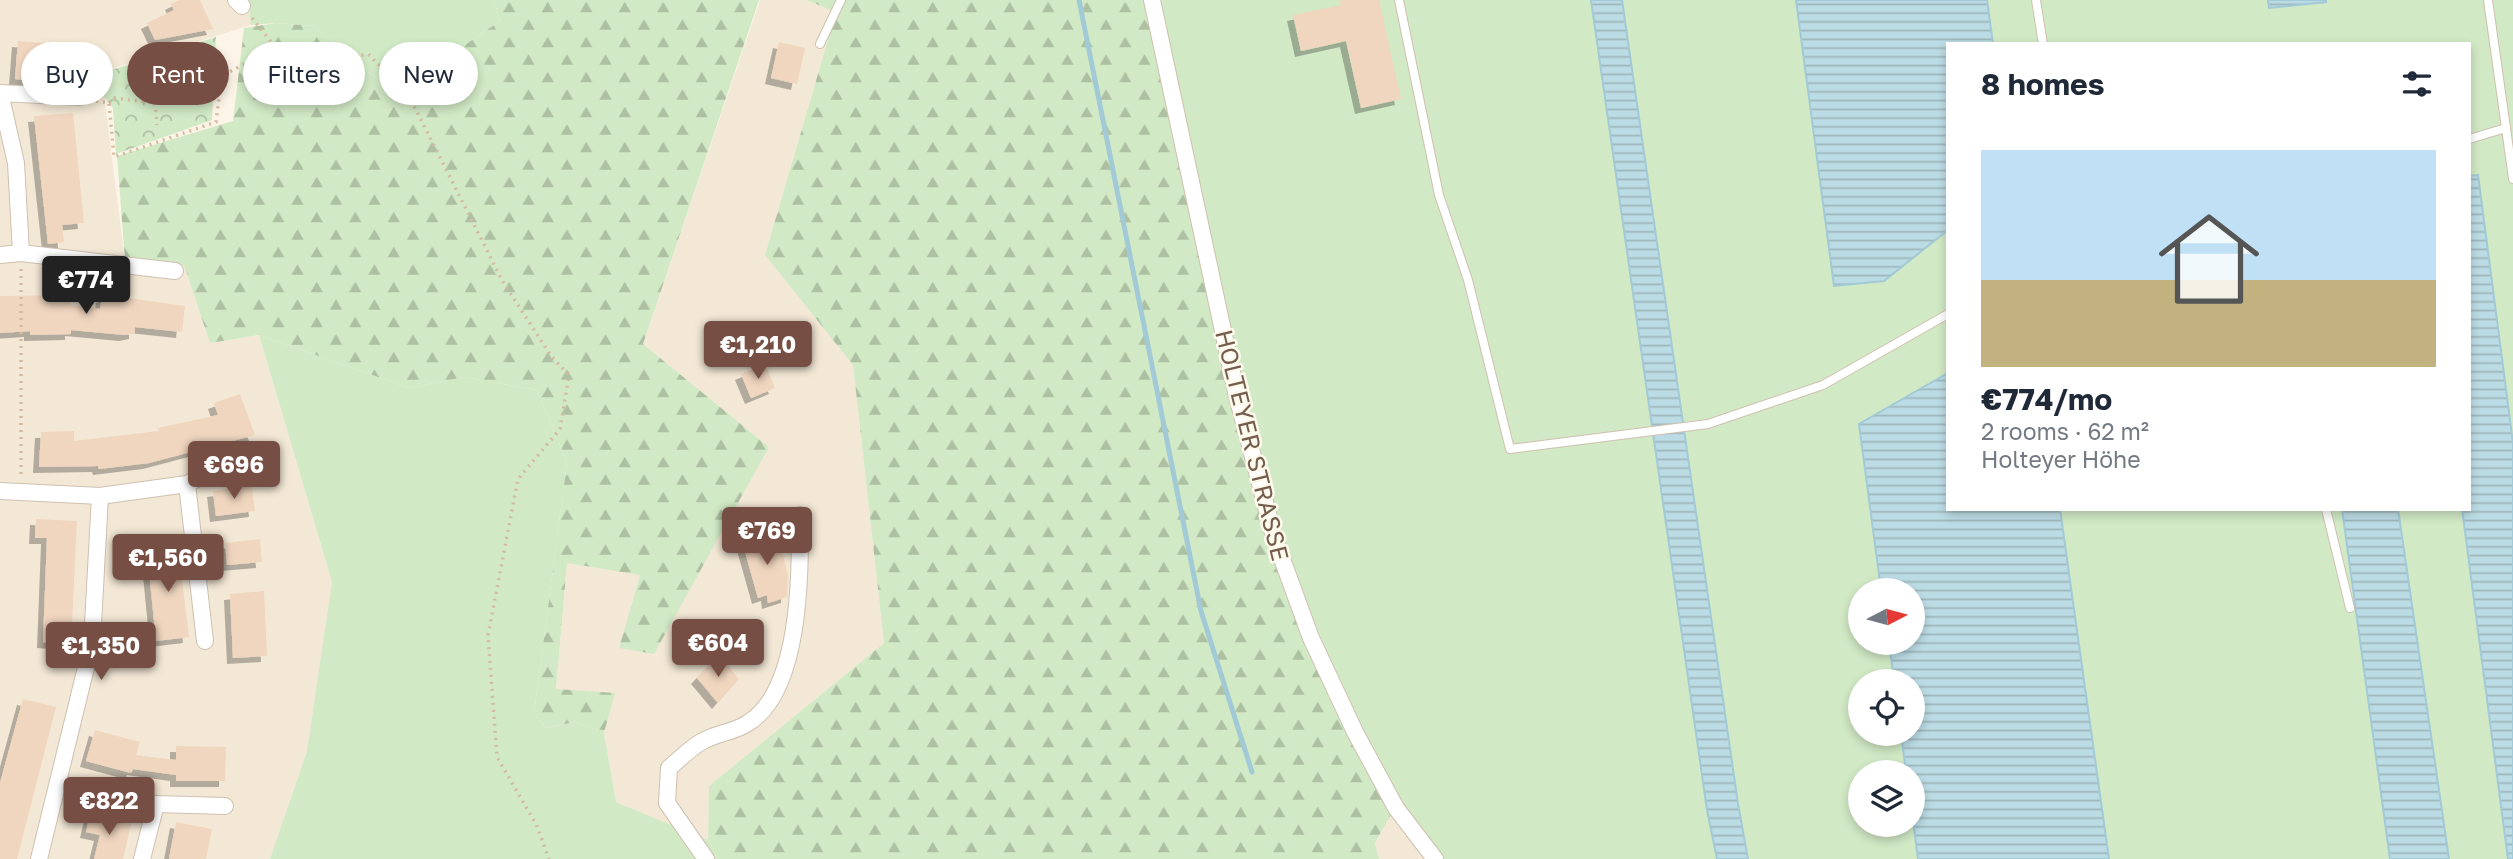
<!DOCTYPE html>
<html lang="en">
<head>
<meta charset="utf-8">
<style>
	body { margin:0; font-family:"Golos Text",sans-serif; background:#f6f6f7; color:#1f2937; height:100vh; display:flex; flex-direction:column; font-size:26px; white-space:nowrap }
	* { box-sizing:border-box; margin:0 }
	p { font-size:23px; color:#747a83 }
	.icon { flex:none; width:38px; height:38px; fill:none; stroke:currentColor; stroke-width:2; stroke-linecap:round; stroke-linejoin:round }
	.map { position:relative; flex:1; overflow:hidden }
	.details { position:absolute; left:1946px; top:42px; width:525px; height:469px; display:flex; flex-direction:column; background:#fff; border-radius:0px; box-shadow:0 4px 10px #0003 }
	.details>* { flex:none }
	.hud { position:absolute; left:21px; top:42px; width:665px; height:63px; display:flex; gap:14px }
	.needle { width:46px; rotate:84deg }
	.buttons { position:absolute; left:1848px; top:578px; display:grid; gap:14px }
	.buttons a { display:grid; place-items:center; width:77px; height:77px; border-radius:50%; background:#fff; box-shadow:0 4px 10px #0003; font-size:35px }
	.price { position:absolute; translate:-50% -60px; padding:0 16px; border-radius:7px; background:#764e43; color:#fff; font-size:23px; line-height:46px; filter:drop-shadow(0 2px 4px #0008) }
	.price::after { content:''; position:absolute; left:50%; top:42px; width:21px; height:16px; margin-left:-10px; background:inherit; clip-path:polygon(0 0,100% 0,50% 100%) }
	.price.active { background:#222; color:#fff }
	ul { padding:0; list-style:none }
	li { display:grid; align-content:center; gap:14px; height:371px; padding:0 35px }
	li+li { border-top:2px solid #e0e1e3 }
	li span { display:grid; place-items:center; height:217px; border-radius:0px; color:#555 }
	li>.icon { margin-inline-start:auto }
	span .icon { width:126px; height:126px; fill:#fffc; stroke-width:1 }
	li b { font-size:30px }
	h2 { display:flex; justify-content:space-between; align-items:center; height:84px; padding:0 35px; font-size:30px }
	.chip { padding:0 24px; border-radius:32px; background:#fff; box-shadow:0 4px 10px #0003; font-size:24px; line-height:63px }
	.chip.active { background:#764e43; color:#fff }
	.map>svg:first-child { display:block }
	.residential { fill:#f3e8d5 }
	.grass { fill:#d1e9c5; fill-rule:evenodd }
	.forest { fill:url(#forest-firs) }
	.park { fill:url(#park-crowns) }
	.water { fill:url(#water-rules); stroke:#a2cad6; stroke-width:2 }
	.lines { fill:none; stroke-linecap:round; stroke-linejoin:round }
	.stream { stroke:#a2cad6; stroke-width:5 }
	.building { fill:#f0d6bf; filter:url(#shadow) }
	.service-casing { stroke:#cfc0b0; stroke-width:10 }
	.minor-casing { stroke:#cfc0b0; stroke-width:18 }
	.path { stroke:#d5baa2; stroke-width:3.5; stroke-dasharray:2 5; stroke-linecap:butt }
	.service { stroke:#fff; stroke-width:8 }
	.minor { stroke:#fff; stroke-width:16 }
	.labels { text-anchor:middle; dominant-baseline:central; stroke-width:5; stroke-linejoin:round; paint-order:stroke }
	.street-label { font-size:24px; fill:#745d4c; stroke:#fef9ed }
</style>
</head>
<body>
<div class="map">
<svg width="2513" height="859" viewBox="0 0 2513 859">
	<defs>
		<pattern id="forest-firs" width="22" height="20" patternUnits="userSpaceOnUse" patternTransform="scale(1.75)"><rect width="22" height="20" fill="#d1e9c5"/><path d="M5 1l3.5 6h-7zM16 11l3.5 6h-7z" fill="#aec0a2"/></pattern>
		<pattern id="park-crowns" width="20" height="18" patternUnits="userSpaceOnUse" patternTransform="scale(1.75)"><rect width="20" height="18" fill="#d1e9c5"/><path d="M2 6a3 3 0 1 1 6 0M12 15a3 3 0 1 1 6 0" fill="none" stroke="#aec0a2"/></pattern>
		<pattern id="water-rules" width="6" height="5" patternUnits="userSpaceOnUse" patternTransform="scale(1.75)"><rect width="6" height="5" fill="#bcdce5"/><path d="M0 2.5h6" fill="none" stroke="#9db6bc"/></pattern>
		<filter id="shadow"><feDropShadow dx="-6" dy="6" stdDeviation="0" flood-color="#0004"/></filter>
	</defs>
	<rect width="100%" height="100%" fill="#fcf5e7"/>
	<g class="residential">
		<polygon points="0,0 248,0 251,25 101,72 125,260 184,264 210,343 259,335 332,582 309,745 270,859 0,859"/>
		<polygon points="760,0 805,0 836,11 765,255 853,365 884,643 709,786 708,840 616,802 604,733 614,694 556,690 567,562 640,575 619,648 769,447 643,344"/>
		<polygon points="1393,811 1431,859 1379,859 1375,844"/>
	</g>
	<g class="grass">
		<polygon points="248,0 494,0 500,21 394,93 314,26 276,23 251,25"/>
		<path d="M1157 0H2513V859H1439L1399 806 1312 625 1281 540 1241 394ZM1948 44H2469V509H1948ZM1860 590H1913V642H1860ZM1860 681H1913V733H1860ZM1860 772H1913V824H1860Z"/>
		<polygon points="259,335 409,388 464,377 537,390 567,462 534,714 546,728 575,722 604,733 616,802 708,840 717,859 270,859 307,751 332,582"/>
	</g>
	<g class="forest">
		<polygon points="494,0 759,0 643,344 769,447 654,654 619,648 640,575 567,563 556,689 615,693 604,733 575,722 546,728 534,714 567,462 537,390 464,377 409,388 259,335 210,343 184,265 125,260 117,156 233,121 244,28 276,23 314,26 394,93 500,21"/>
		<polygon points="806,0 1146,0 1269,539 1393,811 1375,843 1379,859 717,859 708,840 709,786 884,643 853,365 765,255 836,12"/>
	</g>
	<polygon class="park" points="216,37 212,120 116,154 113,108 103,96 102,73"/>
	<g class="water">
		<polygon points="1591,0 1622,0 1738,804 1748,859 1717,859 1707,810"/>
		<polygon points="1796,0 1987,0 1993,44 1948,44 1948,230 1884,281 1834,286"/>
		<polygon points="2268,0 2326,0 2326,2 2269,8"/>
		<polygon points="2478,175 2513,443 2513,859 2508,859 2462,509 2469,509 2469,176"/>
		<polygon points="1948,373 1948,509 2060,509 2109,859 1918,859 1913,821 1913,772 1906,772 1901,733 1913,733 1913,681 1894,681 1889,642 1913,642 1913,590 1881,590 1859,424"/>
		<polygon points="2342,509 2398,509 2449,859 2390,859"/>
	</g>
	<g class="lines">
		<polyline class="stream" points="1079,0 1201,611 1252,772"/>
	</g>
	<g class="building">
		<polygon points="179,0 200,0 213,29 155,40 147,23 174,10 171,4"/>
		<polygon points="1340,0 1379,0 1401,99 1361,108 1346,41 1301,51 1293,15 1341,5"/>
		<polygon points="18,41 57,44 55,82 15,79"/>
		<polygon points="779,42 805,48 797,84 771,78"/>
		<polygon points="73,113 84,223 62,225 64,242 48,244 34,116"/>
		<polygon points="71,295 71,305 100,309 102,297 108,295 185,306 182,332 135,327 135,333 125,335 71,330 71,334 30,335 30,331 0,333 0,296"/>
		<polygon points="765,364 775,388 751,398 741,374"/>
		<polygon points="240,394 255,435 149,463 99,469 98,466 39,467 41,432 74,431 74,441 159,431 158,428 218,415 214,403"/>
		<polygon points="252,486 255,511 216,516 213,491"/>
		<polygon points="36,519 77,521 71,644 43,642 47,538 35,538"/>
		<polygon points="778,534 788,576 787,597 768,603 767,595 758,598 742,541"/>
		<polygon points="260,539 262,562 227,565 225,543"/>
		<polygon points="178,547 189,637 156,641 147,550"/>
		<polygon points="264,591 267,656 233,658 230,594"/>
		<polygon points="719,655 739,679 718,703 697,678"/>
		<polygon points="23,699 56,707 17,859 0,859 0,783"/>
		<polygon points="95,730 140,742 136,755 176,760 176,746 226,747 225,781 176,781 176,775 133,769 131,773 86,761"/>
		<polygon points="90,815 131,824 123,859 94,859 100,835 86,832"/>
		<polygon points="176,822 212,829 206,859 169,859"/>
	</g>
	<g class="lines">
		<g class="service-casing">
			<g id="service">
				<polyline points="1399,0 1439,195 1468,280 1510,449 1708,424 1823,385 1948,314"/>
				<polyline points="2036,0 2043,44"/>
				<polyline points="820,44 841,0"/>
				<polyline points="2506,128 2513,179"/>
				<polyline points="2469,139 2506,128 2488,0"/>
				<polyline points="2326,509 2350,608"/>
			</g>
		</g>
		<g class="minor-casing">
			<g id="minor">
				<polyline points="236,0 242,6"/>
				<polyline points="1152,0 1237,396 1274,537 1311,638 1355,732 1396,808 1435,859"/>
				<polyline points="21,253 16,163 0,93 80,97"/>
				<polyline points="0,255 21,253 175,271"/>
				<polyline points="187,484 205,641"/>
				<polyline points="0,491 100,496 187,484 235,459"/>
				<polyline points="59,784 156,804 225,806"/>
				<polyline points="39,859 92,643 100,496"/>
				<polyline points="142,859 156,804"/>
				<path d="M706 859 667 803 669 768C680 759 691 747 703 741 717 733 735 732 748 723 802 690 800 570 800 515"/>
			</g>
		</g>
		<g class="path">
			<polyline points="252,18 275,47"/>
			<polyline points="96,101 109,103 114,157 216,122 222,76 275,47 298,68 368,54 409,96 503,282 551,356 569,375 560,429 518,479 488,635 497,757 537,826 549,859"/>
			<polyline points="109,103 114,98 155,103 175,90"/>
			<polyline points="155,103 157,125"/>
			<polyline points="21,269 21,474"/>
		</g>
		<use href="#service" class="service"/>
		<use href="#minor" class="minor"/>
	</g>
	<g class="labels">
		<g class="street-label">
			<text transform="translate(1253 445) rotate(76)">HOLTEYER STRASSE</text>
		</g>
	</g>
</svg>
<div class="buttons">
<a><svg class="needle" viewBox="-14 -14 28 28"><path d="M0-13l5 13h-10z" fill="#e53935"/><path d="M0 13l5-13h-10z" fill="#747a83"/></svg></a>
<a><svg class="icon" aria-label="locate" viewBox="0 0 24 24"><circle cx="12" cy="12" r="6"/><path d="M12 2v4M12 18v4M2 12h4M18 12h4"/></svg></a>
<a><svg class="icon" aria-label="layers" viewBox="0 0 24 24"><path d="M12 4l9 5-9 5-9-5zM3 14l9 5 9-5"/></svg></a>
</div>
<b class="price active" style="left:86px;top:316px">€774</b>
<b class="price" style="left:758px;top:381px">€1,210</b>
<b class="price" style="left:234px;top:501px">€696</b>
<b class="price" style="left:767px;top:567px">€769</b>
<b class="price" style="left:168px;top:594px">€1,560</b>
<b class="price" style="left:718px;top:679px">€604</b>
<b class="price" style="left:101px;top:682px">€1,350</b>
<b class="price" style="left:109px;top:837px">€822</b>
<div class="hud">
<a class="chip">Buy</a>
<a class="chip active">Rent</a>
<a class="chip">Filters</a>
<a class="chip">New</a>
</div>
<section class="details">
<h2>8 homes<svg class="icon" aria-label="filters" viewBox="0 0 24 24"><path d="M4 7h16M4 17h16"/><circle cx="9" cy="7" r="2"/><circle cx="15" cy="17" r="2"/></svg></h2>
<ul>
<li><span style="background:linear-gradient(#bfe0f5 60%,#c2b280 0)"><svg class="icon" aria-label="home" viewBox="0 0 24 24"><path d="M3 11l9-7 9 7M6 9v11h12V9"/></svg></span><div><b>€774/mo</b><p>2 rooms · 62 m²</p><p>Holteyer Höhe</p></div></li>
</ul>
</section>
</div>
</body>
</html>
